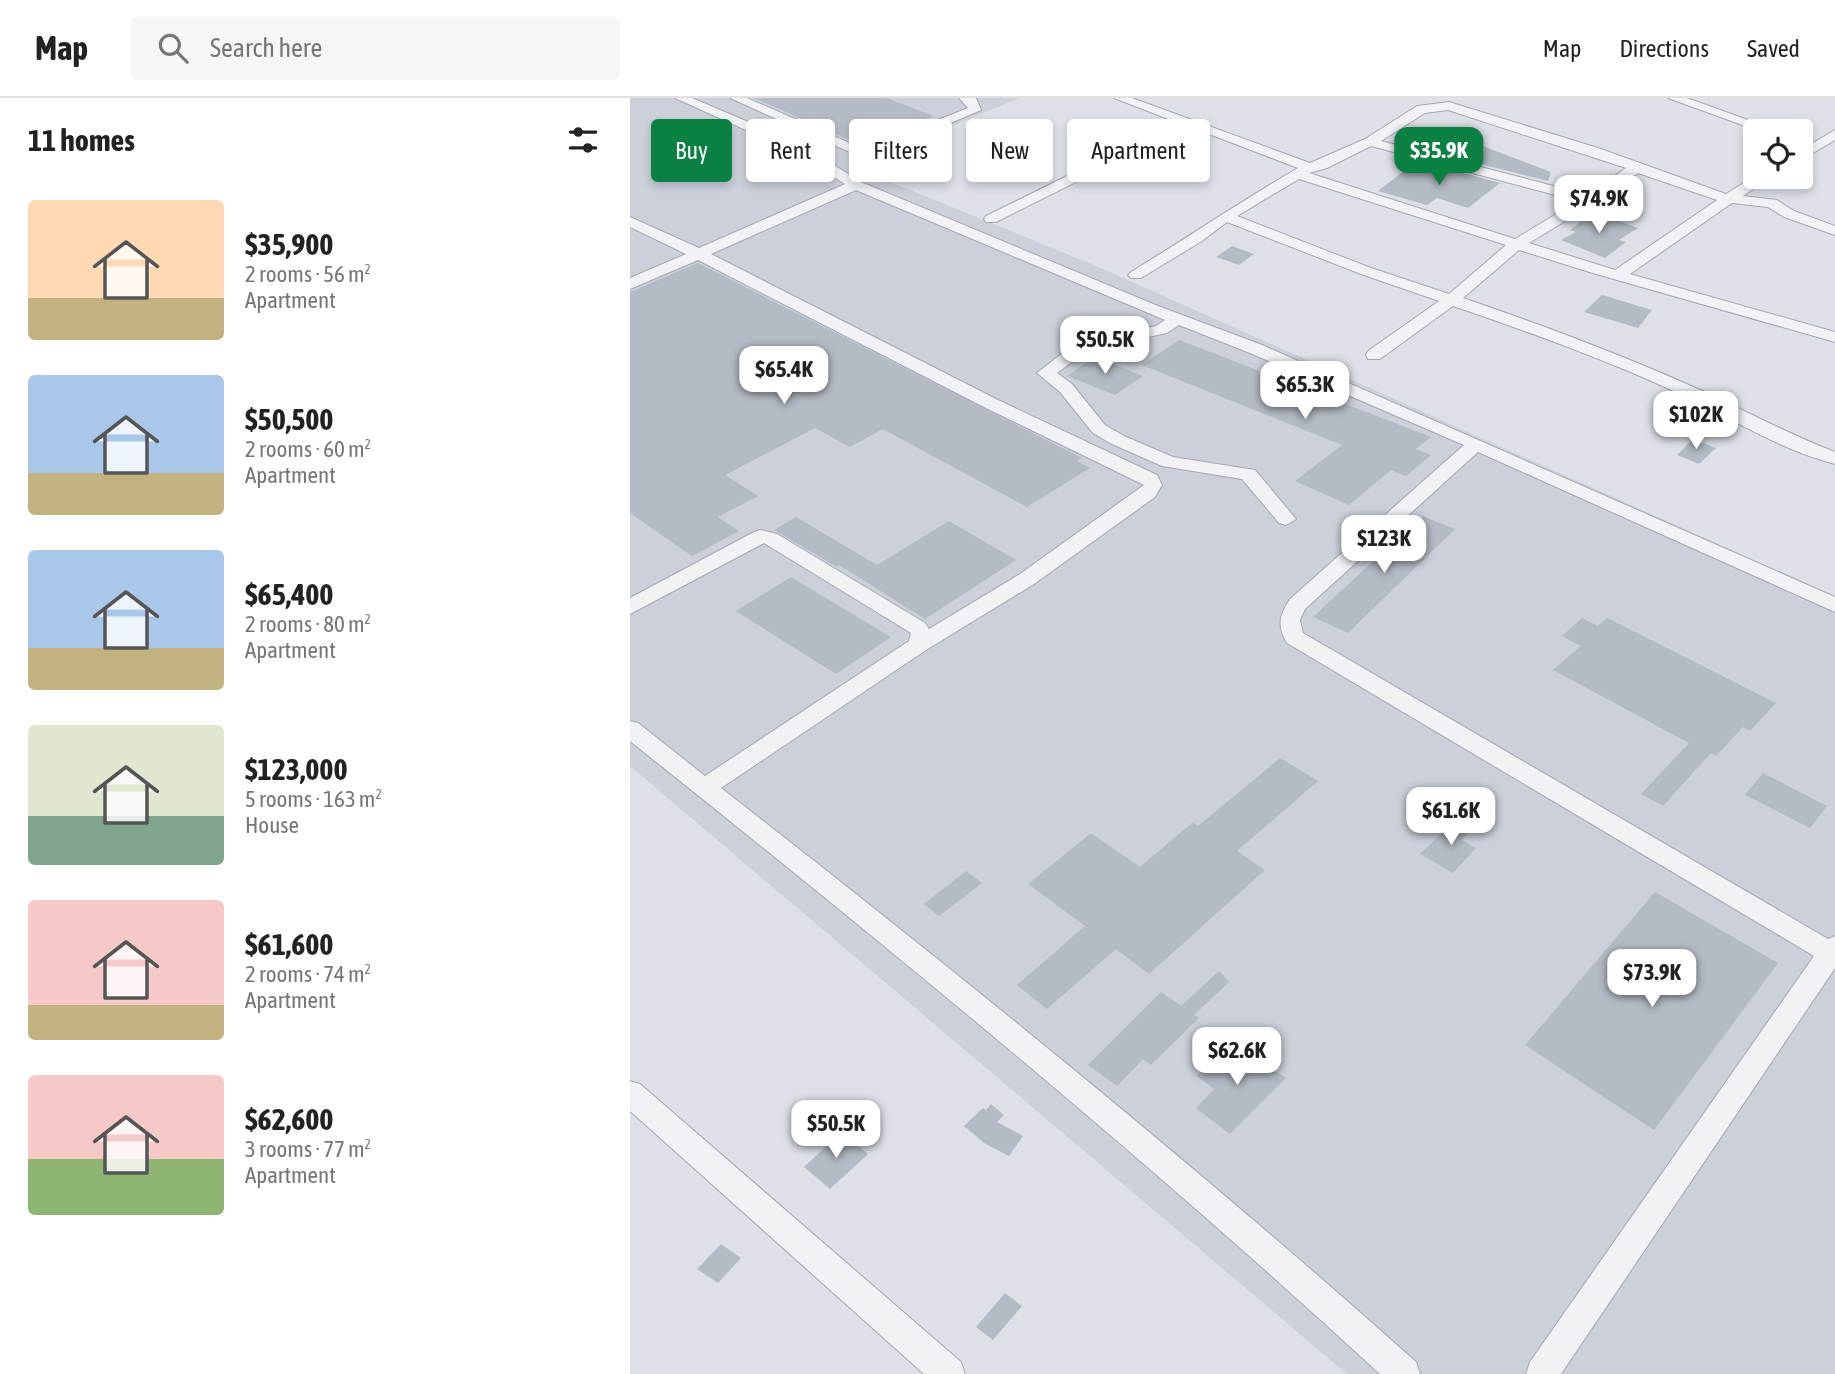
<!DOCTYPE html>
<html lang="en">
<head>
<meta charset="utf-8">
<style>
	body { margin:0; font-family:"Asap Condensed",sans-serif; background:#f6f6f6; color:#222; height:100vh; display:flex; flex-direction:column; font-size:26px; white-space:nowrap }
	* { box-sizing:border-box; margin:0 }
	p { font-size:23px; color:#767676 }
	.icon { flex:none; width:38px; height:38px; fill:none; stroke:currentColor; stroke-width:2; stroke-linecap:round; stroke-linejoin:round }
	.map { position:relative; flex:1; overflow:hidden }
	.sheet { display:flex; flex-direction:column; background:#fff; width:630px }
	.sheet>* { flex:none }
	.top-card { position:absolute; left:21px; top:21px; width:665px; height:63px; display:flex; gap:14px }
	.controls { position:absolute; left:1113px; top:21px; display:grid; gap:14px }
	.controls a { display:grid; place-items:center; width:70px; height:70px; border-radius:7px; background:#fff; box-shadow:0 4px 10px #0003; font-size:35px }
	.price { position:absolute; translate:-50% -60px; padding:0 16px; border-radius:14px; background:#fff; color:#222; font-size:23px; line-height:46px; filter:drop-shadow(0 2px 4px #0008) }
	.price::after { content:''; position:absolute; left:50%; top:42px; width:21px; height:16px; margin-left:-10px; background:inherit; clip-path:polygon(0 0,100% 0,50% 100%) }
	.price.active { background:#0b8043; color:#fff }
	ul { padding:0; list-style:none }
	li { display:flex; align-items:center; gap:21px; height:175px; padding:0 28px }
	li span { display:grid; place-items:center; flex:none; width:196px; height:140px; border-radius:7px; color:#555 }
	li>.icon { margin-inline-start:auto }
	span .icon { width:84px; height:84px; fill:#fffc; stroke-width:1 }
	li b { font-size:30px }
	h2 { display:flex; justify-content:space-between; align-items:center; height:84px; padding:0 28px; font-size:30px }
	.tag { padding:0 24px; border-radius:7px; background:#fff; box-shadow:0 4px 10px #0003; font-size:24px; line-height:63px }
	.tag.active { background:#0b8043; color:#fff }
	header { display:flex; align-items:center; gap:42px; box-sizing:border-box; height:98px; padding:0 35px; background:#fff; border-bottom:2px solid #e0e0e0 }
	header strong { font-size:33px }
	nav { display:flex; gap:38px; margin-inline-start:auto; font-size:24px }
	.search { width:490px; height:63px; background:#f6f6f6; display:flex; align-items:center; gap:18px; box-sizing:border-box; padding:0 24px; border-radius:7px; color:#767676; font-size:26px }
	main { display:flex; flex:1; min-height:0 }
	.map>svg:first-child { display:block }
	.built { fill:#cbd0d9 }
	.building { fill:#b4bbc4 }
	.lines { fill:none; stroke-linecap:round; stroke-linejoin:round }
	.minor-casing { stroke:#a3a8b1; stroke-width:2 }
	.minor { fill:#f0f2f5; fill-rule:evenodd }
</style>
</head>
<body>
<header>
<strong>Map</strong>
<div class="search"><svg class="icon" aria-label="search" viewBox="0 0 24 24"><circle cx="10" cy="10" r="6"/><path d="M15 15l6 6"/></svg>Search here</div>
<nav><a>Map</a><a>Directions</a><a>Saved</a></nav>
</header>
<main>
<section class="sheet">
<h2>11 homes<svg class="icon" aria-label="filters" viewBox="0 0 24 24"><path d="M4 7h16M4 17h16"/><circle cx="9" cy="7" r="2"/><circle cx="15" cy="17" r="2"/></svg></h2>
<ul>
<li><span style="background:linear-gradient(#ffd9b3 70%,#c2b280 0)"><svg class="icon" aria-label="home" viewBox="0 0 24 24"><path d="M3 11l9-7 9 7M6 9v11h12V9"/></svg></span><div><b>$35,900</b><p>2 rooms · 56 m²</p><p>Apartment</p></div></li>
<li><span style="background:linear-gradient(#a9c7e8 70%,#c2b280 0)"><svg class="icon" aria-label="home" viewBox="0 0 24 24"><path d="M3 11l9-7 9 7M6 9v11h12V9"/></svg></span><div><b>$50,500</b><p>2 rooms · 60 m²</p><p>Apartment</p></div></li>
<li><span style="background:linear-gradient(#a9c7e8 70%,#c2b280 0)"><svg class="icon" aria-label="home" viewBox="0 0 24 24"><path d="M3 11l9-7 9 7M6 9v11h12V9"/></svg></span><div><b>$65,400</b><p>2 rooms · 80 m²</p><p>Apartment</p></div></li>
<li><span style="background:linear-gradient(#dfe7d0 65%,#7fa58c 0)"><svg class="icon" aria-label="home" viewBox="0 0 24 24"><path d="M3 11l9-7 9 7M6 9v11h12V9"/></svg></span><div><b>$123,000</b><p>5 rooms · 163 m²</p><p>House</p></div></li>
<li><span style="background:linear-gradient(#f6c9c9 75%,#c2b280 0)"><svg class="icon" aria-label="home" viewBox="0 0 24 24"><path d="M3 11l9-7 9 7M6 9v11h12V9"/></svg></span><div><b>$61,600</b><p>2 rooms · 74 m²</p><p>Apartment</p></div></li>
<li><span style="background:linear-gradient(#f6c9c9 60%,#8fb573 0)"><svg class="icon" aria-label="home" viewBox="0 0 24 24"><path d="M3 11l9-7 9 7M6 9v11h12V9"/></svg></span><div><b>$62,600</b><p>3 rooms · 77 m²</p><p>Apartment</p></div></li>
</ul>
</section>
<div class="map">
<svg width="1205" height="1276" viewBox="0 0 1205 1276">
	<rect width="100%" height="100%" fill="#dde1e7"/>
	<polygon class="built" points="0,0 389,0 224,69 471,170 1205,498 1205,1276 717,1276 0,668"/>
	<g class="building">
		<polygon points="124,0 256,0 304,18 239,45 225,44"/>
		<polygon points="842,44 921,74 918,83 823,59"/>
		<polygon points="779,69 804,75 811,69 870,85 838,110 807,100 797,107 748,93"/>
		<polygon points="963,114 1008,130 989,142 996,144 975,160 931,142 946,134 940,132"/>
		<polygon points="602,148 624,156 609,167 586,159"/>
		<polygon points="68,165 452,360 447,363 460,370 397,409 253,331 220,349 185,330 95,377 128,398 88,419 109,433 62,458 0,415 0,194"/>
		<polygon points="972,197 1022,212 1008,230 954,214"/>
		<polygon points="549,242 801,339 786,351 801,357 776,378 761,372 719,407 665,383 712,347 512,267"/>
		<polygon points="465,259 513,278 485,297 437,278"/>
		<polygon points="1063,341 1086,350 1069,366 1047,357"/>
		<polygon points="792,418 825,431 718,535 683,519"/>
		<polygon points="166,419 247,467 319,423 386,462 295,521 209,467 207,469 144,432"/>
		<polygon points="161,479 261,539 206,576 106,513"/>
		<polygon points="952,520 968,528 977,520 1146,605 1120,633 1113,629 1086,658 1081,655 1033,708 1011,696 1059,645 923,572 951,548 932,538"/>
		<polygon points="650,660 688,683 607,753 635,772 519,876 486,851 417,911 387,887 455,828 398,786 461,735 510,769 563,724 568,728"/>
		<polygon points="1133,675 1197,708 1180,730 1115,697"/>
		<polygon points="827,721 843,730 832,742 846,750 823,775 790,756"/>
		<polygon points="336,773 352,785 309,818 294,806"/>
		<polygon points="1025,794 1148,865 1024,1032 895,947"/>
		<polygon points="589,873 599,884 564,917 569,920 521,967 513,961 487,988 458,967 531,894 551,908"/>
		<polygon points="604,944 656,980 600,1036 566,1010 584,991 567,978"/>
		<polygon points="361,1006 374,1017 367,1024 393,1038 379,1058 354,1045 334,1028 353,1010 356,1012"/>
		<polygon points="212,1034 238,1056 200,1091 174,1069"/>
		<polygon points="91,1146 111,1160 88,1185 67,1171"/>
		<polygon points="375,1195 392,1208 363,1242 346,1229"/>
	</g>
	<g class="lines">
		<g class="minor-casing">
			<g id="minor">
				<path d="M45 0H62L170 46 231 84 528 208 632 247 1205 499V514L848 354 675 511 670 522 673 535 1198 841 1205 838V870L931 1276H896L900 1264 1184 858 657 545C647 528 649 518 660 501L834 347 620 255 549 227 537 235 458 252 427 275 442 286 475 327 494 338 543 359 625 372 666 421 656 427 649 425 612 381 532 368 482 346 463 335 430 294 407 275 447 244 526 228 535 222 226 92 81 156 368 302 527 377 532 387 525 399 404 486 296 552 91 690C328 875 562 1064 786 1264L790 1276H750C509 1054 256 847 0 643V623L8 625 75 678 279 543 281 535 134 445 0 516V500L124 434 131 432 147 436 295 525 299 531 390 476 514 387 356 310 68 162 0 191V180L56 156 0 129V119L69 150 215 86 160 52Z"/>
				<polygon points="100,0 117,0 224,47 243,48 338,10 329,0 346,0 351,12 250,55 222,55"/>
				<path d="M484 0H502L680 65 735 41 787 8 819 4 968 50 1096 96 1125 78 1141 79 1113 98 1147 102 1164 113 1205 128V137L1154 119 1138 109 1102 105 1000 176 1205 234V244L966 176 889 152 833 200C912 227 992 257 1068 291 1114 312 1158 336 1205 354V366C1153 353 1106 323 1058 300 983 264 902 235 823 208L750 261H738L736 257 738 253 809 203 731 176 597 124 572 143 511 180H501L498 177 501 174C557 140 611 103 668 70L558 28 366 124H356L354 121 356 118 546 24ZM818 12 996 70 958 97 751 43 795 15ZM741 48 948 103 885 141 679 75 697 70ZM1008 75 1087 102 985 172 899 145 965 105ZM669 81 876 147 819 196 741 170 607 118Z"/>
				<polygon points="1038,0 1057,0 1148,33 1129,33"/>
				<polygon points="1205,32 1205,42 1171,62 1171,52"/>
				<polygon points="0,983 10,986 331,1264 335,1276 294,1276 0,1013"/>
			</g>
		</g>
		<use href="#minor" class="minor"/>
	</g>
</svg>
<div class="controls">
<a><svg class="icon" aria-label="locate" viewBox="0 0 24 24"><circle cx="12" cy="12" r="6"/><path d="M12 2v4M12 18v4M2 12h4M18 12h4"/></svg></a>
</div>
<b class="price active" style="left:809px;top:89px">$35.9K</b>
<b class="price" style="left:969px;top:137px">$74.9K</b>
<b class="price" style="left:475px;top:278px">$50.5K</b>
<b class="price" style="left:154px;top:308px">$65.4K</b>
<b class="price" style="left:675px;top:323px">$65.3K</b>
<b class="price" style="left:1066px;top:353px">$102K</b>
<b class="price" style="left:754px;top:477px">$123K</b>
<b class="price" style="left:821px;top:749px">$61.6K</b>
<b class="price" style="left:1022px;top:911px">$73.9K</b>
<b class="price" style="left:607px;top:989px">$62.6K</b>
<b class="price" style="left:206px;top:1062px">$50.5K</b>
<div class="top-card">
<a class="tag active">Buy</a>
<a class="tag">Rent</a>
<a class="tag">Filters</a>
<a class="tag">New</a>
<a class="tag">Apartment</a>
</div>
</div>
</main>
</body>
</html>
